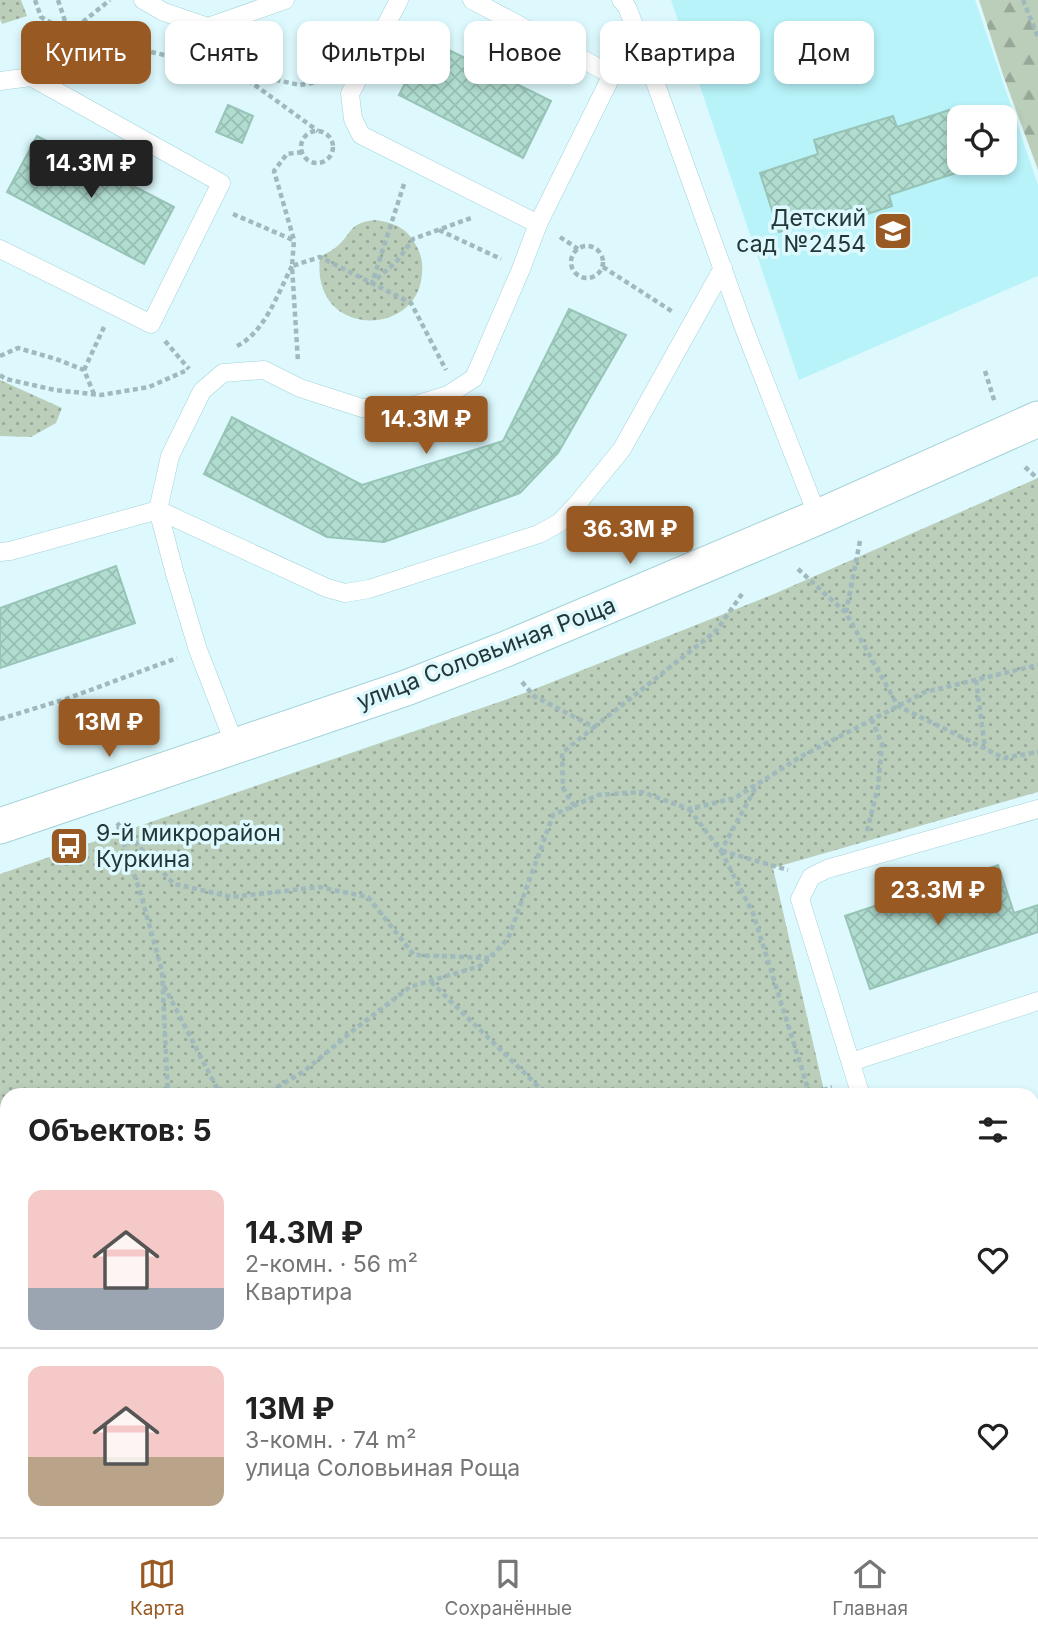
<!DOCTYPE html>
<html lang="ru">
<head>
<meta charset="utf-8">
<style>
	body { margin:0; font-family:Inter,sans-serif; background:#f2f2f2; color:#222; height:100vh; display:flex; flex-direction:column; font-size:26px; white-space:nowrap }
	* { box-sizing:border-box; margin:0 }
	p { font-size:23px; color:#767676 }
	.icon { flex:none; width:38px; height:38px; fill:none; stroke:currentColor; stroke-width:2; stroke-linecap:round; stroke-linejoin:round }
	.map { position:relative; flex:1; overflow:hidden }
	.details { position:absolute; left:0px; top:1088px; width:1040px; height:450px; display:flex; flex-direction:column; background:#fff; border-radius:21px 21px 0 0; box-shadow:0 4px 10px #0003 }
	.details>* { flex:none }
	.hud { position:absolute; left:21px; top:21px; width:998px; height:63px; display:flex; gap:14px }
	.fabs { position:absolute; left:947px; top:105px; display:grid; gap:14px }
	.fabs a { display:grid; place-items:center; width:70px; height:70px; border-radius:14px; background:#fff; box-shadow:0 4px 10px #0003; font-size:35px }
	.price { position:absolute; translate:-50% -60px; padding:0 16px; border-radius:7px; background:#995922; color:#fff; font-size:23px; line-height:46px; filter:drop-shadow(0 2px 4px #0008) }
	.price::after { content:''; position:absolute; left:50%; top:42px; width:21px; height:16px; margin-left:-10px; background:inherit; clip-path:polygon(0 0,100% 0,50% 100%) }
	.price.current { background:#222; color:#fff }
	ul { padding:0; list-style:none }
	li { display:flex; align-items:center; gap:21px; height:175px; padding:0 28px }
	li+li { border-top:2px solid #e0e0e0 }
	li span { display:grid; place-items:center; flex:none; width:196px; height:140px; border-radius:14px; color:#555 }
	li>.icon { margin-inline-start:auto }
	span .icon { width:84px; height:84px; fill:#fffc; stroke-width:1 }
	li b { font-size:30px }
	h2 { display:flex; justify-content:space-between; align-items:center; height:84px; padding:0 28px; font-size:30px }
	.chip { padding:0 24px; border-radius:14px; background:#fff; box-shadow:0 4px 10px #0003; font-size:24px; line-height:63px }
	.chip.current { background:#995922; color:#fff }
	.tab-bar { display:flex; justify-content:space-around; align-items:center; height:98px; border-top:2px solid #e0e0e0; background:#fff; font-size:19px; color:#767676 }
	.tab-bar a { display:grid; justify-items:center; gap:4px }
	.tab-bar .current { color:#995922 }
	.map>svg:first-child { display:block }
	.built { fill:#b8f3fa; fill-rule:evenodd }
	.forest { fill:url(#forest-firs) }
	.park { fill:url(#park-dots) }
	.building { fill:url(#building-cross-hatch); stroke:#98c4b7; stroke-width:2 }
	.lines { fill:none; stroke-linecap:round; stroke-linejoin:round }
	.lane-casing { stroke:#a3d2d8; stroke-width:19 }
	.street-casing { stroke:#a3d2d8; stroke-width:37 }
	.path { stroke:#a0b9bd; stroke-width:4.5; stroke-dasharray:5 3.5; stroke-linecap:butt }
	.lane { stroke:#fff; stroke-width:18 }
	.street { stroke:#fff; stroke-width:35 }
	.labels { text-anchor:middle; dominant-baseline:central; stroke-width:7; stroke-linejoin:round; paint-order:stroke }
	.poi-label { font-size:23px; fill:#233638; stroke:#ddf9fd; text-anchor:end }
	.street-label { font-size:23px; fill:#233638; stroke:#ddf9fd }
</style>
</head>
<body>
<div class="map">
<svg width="1038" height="1537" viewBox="0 0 1038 1537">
	<defs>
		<pattern id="forest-firs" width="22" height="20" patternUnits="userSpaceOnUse" patternTransform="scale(1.75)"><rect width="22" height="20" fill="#baceba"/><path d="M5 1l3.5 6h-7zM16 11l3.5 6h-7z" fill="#97a898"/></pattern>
		<pattern id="park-dots" width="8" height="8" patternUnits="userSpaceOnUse" patternTransform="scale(1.75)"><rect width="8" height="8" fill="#baceba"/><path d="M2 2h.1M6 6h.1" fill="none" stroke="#97a898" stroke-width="1.8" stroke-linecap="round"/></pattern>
		<pattern id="building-cross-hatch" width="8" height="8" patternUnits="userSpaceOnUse" patternTransform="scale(1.75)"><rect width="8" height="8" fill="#b0ddd0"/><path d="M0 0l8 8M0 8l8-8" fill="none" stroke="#97beb3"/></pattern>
	</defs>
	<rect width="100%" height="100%" fill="#ddf9fd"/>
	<path class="built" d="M671 0H975L1038 185V276L799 380ZM959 117H1004V163H959Z"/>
	<g class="forest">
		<polygon points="979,0 1038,0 1038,170 1003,75"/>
		<polygon points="1033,1298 1038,1303 1038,1534 1033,1537 647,1537 646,1531 1032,1531"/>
		<polygon points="491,1531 540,1531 535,1537 489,1537"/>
	</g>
	<g class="park">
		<polygon points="0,0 21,0 27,16 2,24 0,19"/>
		<path d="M375 220C396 223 409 229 418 249 423 259 423 270 421 281 412 329 340 335 323 289 319 278 319 268 320 257 325 254 331 251 335 248 353 234 347 223 375 220Z"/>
		<polygon points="0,380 62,408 56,423 31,437 0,436"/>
		<polygon points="1038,478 1038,792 773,868 825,1095 7,1096 7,1500 0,1463 0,874 522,694 774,594"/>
		<polygon points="13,1531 126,1531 116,1537 14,1537"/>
		<polygon points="540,1531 646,1531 647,1537 535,1537"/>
	</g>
	<g class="building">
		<polygon points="427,39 551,101 523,158 399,95"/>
		<polygon points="228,105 253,116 242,143 216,132"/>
		<polygon points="949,110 959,140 959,172 889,195 892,206 867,214 863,204 779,232 760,173 818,154 814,140 893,116 897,127"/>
		<polygon points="37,136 174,207 144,264 7,192"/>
		<polygon points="569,309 626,335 558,453 520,493 384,542 327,537 204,474 232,417 362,485 503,441"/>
		<polygon points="116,566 135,623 0,668 0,608"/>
		<polygon points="998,865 1014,913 1038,905 1038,932 870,989 845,916"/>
	</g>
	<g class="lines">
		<g class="lane-casing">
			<g id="lane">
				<polyline points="143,0 164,12 208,27 285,0"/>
				<polyline points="399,0 350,94 353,119 361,135 538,224"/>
				<polyline points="472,0 612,75"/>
				<polyline points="621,0 627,7 641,43 744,328 818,517"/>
				<polyline points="641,43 612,75 538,224 521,269 474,378 448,395 408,407 362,408 300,388 264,370 223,373 202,391 170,456 158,510 327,588 345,593 369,589 539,534 559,523 578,503 622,449 723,268"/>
				<polyline points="0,81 31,77 221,183 151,324 0,249"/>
				<polyline points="0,552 10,551 158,510 175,574 198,650 235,745"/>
				<polyline points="851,1062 1038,1001"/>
				<polyline points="861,1096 800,899 811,877 827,869 1038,809"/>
				<polyline points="1032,1146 1038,1144"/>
				<polyline points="1032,1190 1038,1207"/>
				<polyline points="1032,1253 1038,1252"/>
				<polyline points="444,1531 445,1537"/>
				<polyline points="168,1537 181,1531"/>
			</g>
		</g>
		<g class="street-casing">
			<polyline id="street" points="0,826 406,688 506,649 818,517 1038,419"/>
		</g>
		<g class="path">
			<polyline points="35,0 41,17 67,32"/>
			<polyline points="58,0 69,33 238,72 300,85 328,80"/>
			<polyline points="1023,0 1038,37"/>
			<polyline points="47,58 69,33 110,0"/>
			<polyline points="241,75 318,131"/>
			<circle cx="317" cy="147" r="16"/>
			<polyline points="302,152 287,154 274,171 294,240 292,266 320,257 411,303 446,370"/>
			<polyline points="404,184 372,283 397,261 413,239 471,218"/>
			<polyline points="233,214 293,240"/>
			<polyline points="439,230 501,259"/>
			<polyline points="560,237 578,249"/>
			<circle cx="587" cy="262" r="16"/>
			<polyline points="603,267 673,312"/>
			<polyline points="165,341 189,369"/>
			<path d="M237 346C265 332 278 293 292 266L298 362"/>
			<polyline points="0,356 18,348 56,359 84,370 94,394"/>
			<polyline points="84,370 104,327"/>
			<polyline points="985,371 995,403"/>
			<polyline points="0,375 6,379 55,390 101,395 149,387 185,371"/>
			<polyline points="1025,467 1038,479"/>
			<polyline points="860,541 846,613 898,706 1004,758 1038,752"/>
			<polyline points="798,569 846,613"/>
			<polyline points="976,680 985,748"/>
			<polyline points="522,682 534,696 594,727 562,753 563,788 574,806"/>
			<polyline points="0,719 66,699 177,658"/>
			<polyline points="594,727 716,631 742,594"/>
			<polyline points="689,809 721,851 757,785"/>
			<polyline points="117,823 174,884 232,897 319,887 368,897 414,955 489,958"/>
			<polyline points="118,826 141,895 162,971 168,1096"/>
			<polyline points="867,831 878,787 882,744 872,720"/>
			<polyline points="721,851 753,913 810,1095"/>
			<polyline points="722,851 788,870"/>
			<polyline points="431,982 548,1096"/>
			<polyline points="164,986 221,1096"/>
			<polyline points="262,1096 303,1072 355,1029 410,987 480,966 489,958 508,939 553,815 598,795 642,792 689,809 735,798 802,756 925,692 1038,665"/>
			<polyline points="807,1096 832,1087"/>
			<polyline points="0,1159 7,1156"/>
			<polyline points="0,1285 3,1294 7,1299"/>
			<polyline points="213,1531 215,1537"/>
			<polyline points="65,1537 70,1531"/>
		</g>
		<use href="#lane" class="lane"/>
		<use href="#street" class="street"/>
	</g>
	<defs>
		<g id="school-square" transform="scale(2.0125)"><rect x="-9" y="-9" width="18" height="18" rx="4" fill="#995922" stroke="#ddf9fd"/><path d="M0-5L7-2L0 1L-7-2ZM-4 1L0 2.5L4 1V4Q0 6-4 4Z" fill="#fff"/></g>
		<g id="bus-square" transform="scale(2.0125)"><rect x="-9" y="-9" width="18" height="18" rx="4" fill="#995922" stroke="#ddf9fd"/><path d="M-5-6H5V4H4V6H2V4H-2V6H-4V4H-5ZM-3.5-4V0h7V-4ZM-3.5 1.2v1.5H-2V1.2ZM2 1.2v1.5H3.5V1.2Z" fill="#fff"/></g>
	</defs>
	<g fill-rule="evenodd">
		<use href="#school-square" x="893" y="231"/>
		<use href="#bus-square" x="69" y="846"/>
	</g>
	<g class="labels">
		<g class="poi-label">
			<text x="866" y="218">Детский<tspan x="866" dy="26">сад №2454</tspan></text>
			<text x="96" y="833" text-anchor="start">9-й микрорайон<tspan x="96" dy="26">Куркина</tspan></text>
		</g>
		<g class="street-label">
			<text transform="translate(486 653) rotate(-21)">улица Соловьиная Роща</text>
		</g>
	</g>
</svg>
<div class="fabs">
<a><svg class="icon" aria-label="locate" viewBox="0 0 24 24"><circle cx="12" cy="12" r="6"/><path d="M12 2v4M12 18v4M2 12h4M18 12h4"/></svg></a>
</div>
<b class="price current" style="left:91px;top:200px">14.3M ₽</b>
<b class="price" style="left:426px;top:456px">14.3M ₽</b>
<b class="price" style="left:630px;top:566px">36.3M ₽</b>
<b class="price" style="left:109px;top:759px">13M ₽</b>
<b class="price" style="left:938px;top:927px">23.3M ₽</b>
<div class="hud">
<a class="chip current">Купить</a>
<a class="chip">Снять</a>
<a class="chip">Фильтры</a>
<a class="chip">Новое</a>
<a class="chip">Квартира</a>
<a class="chip">Дом</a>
</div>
<section class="details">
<h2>Объектов: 5<svg class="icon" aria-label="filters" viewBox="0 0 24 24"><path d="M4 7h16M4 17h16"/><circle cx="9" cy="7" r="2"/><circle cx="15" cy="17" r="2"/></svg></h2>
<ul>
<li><span style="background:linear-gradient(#f6c9c9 70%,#9aa5b1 0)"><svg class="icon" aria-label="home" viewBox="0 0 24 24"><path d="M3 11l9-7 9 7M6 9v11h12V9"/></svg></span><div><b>14.3M ₽</b><p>2-комн. · 56 m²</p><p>Квартира</p></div><svg class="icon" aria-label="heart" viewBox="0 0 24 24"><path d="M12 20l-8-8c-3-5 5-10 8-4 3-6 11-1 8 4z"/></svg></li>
<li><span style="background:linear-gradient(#f6c9c9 65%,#b9a48a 0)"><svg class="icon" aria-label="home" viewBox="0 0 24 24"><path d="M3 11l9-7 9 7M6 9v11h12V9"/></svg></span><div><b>13M ₽</b><p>3-комн. · 74 m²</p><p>улица Соловьиная Роща</p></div><svg class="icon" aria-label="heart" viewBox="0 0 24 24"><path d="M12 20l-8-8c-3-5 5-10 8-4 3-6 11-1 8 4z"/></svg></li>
</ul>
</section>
</div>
<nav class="tab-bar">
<a class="current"><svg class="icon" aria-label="map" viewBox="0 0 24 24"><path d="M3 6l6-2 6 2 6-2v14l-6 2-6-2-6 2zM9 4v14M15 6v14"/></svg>Карта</a>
<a><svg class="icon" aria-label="saved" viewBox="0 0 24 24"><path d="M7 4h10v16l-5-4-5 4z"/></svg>Сохранённые</a>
<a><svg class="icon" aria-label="home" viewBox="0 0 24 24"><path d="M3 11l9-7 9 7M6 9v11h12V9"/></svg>Главная</a>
</nav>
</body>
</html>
